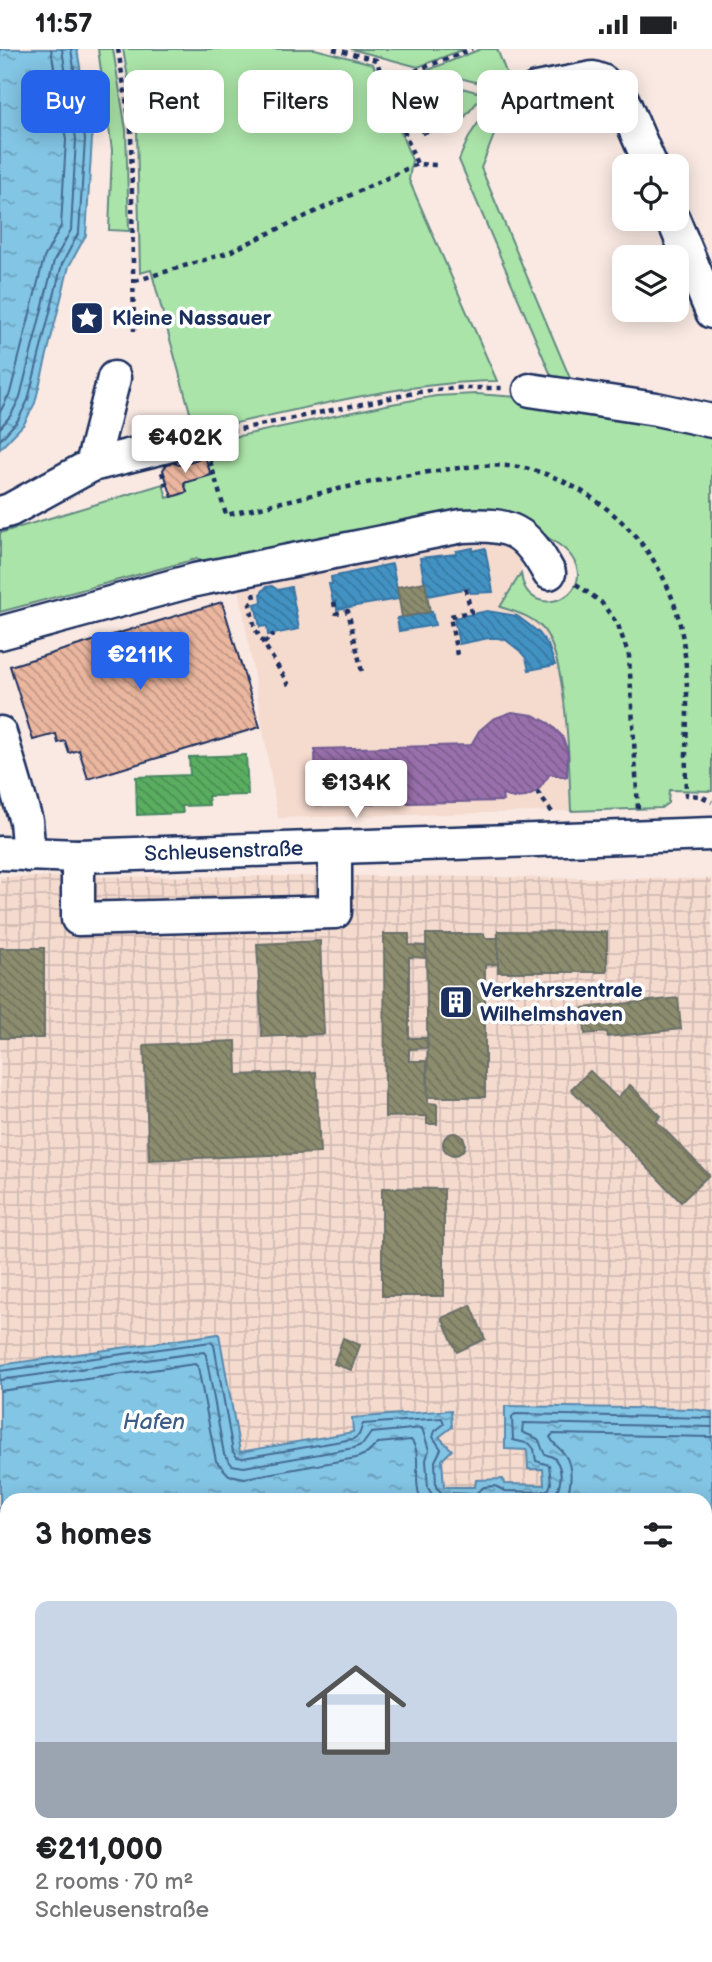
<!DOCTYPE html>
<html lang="en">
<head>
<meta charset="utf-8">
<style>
	body { margin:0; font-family:"Balsamiq Sans",sans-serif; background:#f6f6f6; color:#202124; height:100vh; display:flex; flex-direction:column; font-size:26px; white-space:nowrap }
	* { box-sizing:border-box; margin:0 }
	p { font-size:23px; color:#757577 }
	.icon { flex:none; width:38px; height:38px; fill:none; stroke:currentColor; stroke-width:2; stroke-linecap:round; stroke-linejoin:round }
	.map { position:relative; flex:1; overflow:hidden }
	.drawer { position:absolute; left:0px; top:1444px; width:712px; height:471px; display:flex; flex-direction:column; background:#fff; border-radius:21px 21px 0 0; box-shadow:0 4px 18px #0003 }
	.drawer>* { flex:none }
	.banner { position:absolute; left:21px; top:21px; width:670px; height:63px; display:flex; gap:14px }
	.controls { position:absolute; left:612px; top:105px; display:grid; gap:14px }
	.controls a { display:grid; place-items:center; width:77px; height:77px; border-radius:14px; background:#fff; box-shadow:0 4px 18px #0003; font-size:35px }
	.price { position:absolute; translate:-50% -60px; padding:0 16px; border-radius:7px; background:#fff; color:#222; font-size:23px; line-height:46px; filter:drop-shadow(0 2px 4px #0008) }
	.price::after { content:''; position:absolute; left:50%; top:42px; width:21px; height:16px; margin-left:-10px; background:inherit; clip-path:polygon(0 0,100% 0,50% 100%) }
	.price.active { background:#2563eb; color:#fff }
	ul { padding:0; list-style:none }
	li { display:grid; align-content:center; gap:14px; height:371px; padding:0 35px }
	li span { display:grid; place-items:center; height:217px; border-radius:14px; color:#555 }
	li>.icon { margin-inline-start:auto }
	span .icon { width:126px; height:126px; fill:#fffc; stroke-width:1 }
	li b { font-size:30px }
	h2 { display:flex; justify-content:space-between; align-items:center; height:84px; padding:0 35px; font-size:30px }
	.tag { padding:0 24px; border-radius:14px; background:#fff; box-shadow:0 4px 18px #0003; font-size:24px; line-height:63px }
	.tag.active { background:#2563eb; color:#fff }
	.status { display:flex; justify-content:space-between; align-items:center; height:49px; padding:0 35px; background:#fff; direction:ltr }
	.status svg { height:19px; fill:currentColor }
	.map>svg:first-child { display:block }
	.built { fill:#f5dace }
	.industrial { fill:url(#industrial-grid) }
	.green { fill:#abe4a8; stroke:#638a83; stroke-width:2 }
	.water { fill:url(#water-ripples); stroke:#5989ae; stroke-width:2 }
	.offices { fill:url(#offices-back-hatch); stroke:#735c94; stroke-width:2 }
	.schools { fill:url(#schools-back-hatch); stroke:#3775a5; stroke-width:2 }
	.public { fill:url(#public-back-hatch); stroke:#478860; stroke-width:2 }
	.industry { fill:url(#industry-back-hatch); stroke:#6a7069; stroke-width:2 }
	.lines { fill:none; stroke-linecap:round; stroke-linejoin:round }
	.shore { stroke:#456b94; stroke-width:2 }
	.building { fill:url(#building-back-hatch); stroke:#1b2f5e; stroke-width:2 }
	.minor-casing { stroke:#1b2f5e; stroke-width:37 }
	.path { stroke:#1b2f5e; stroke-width:4.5; stroke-dasharray:5 5; stroke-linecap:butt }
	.minor { stroke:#fff; stroke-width:32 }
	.labels { text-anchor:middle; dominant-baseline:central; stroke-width:7; stroke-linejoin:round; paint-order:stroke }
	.poi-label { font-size:21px; font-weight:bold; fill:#1b2f5e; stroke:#fff; text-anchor:start }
	.street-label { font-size:21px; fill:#1b2f5e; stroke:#fff }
	.water-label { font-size:23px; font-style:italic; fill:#3a5c86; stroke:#fff }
</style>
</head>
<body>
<div class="status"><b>11:57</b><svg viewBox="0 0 49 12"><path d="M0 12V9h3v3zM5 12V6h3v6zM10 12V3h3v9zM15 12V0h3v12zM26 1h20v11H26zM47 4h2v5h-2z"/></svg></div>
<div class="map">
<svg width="712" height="1913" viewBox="0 0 712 1913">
	<defs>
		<pattern id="industrial-grid" width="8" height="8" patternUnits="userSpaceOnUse" patternTransform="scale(1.75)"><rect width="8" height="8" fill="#f5dace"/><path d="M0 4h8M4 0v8" fill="none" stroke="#d1bbb3"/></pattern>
		<pattern id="water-ripples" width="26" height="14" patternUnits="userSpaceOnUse" patternTransform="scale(1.75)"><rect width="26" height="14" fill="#83c5e4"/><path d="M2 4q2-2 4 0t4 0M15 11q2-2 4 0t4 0" fill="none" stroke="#6aa0bc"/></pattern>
		<pattern id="offices-back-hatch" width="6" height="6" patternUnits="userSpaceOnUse" patternTransform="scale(1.75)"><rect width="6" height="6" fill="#9970ab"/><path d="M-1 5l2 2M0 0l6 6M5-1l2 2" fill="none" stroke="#7c5c8e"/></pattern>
		<pattern id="schools-back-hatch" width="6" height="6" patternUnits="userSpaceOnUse" patternTransform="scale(1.75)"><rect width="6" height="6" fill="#4393c3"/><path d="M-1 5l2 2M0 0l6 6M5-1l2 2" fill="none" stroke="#3778a2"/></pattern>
		<pattern id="public-back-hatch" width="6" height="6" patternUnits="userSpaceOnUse" patternTransform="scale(1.75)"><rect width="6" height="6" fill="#5aae61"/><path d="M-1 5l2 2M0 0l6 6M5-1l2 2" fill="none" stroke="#4a8e53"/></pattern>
		<pattern id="industry-back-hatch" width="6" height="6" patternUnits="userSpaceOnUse" patternTransform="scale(1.75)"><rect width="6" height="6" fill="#8c8c6e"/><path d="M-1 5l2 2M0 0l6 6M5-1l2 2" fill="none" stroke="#72735e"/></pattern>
		<pattern id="building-back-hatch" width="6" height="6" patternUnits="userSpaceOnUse" patternTransform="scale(1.75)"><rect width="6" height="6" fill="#ecb79f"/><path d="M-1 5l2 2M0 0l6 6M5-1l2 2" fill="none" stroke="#be9585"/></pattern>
	</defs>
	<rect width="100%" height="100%" fill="#f9e9e2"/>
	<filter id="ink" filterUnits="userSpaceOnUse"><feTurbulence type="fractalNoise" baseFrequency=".0143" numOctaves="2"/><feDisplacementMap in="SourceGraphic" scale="14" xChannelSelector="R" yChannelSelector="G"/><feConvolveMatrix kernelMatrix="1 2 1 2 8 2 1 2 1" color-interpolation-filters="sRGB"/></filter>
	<g filter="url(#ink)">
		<polygon class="built" points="491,484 522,506 521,524 501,558 523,565 542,579 559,612 569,710 571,762 278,769 238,532"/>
		<polygon class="industrial" points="358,827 712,830 712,1363 707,1361 527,1400 543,1420 544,1436 504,1435 503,1430 476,1431 476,1438 443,1438 439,1388 452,1378 450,1361 353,1383 240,1403 0,1318 0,828"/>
		<g class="green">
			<polygon points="98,0 113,0 126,81 129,182 109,181 112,101"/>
			<path d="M123 0H315L373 15 412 111 409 131 497 332C401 333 307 359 213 379 203 380 197 375 191 367L151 221 140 224 137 81Z"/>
			<polygon points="351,0 464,0 418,18"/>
			<polygon points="481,0 497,0 509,31 491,37 428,21"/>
			<polygon points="443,34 484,45 458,76"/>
			<path d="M508 51 481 119 575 341 556 338 459 111C471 80 479 67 508 51Z"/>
			<path d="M476 345 532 349 712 387V742L669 741 668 754 661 759 571 762C569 721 568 610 543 580 532 567 516 563 500 558L521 524C526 575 597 549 573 510 566 498 550 490 538 483L233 516 196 510 0 563V484L163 435 167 449 187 443 184 434 211 426 201 395 386 356 436 347Z"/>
		</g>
		<g class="water">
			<polygon points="0,0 77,0 92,89 86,186 69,217 35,354 24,375 0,400"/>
			<polygon points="219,1285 240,1403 353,1383 352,1369 451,1361 452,1378 439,1388 452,1401 442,1411 444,1438 475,1438 476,1431 503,1430 504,1435 544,1436 543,1420 528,1420 527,1401 505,1400 505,1357 693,1360 712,1363 712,1913 622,1913 624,1908 705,1908 705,1451 7,1451 7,1908 28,1908 29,1913 0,1913 0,1316"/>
		</g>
		<polygon class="offices" points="512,663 533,666 549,674 562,687 568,703 567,728 550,725 537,743 526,748 514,749 502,746 503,752 316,756 315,700 471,696 479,682 493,670"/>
		<g class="schools">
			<polygon points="473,499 473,502 485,499 493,543 470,544 469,539 427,547 420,509 456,505 456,502"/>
			<polygon points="392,515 399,550 337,560 336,552 333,553 329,535 332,535 331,528"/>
			<polygon points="272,537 278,541 291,538 299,580 268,586 267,577 260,578 255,555 262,553 261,544 266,538"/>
			<polygon points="487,562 517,567 528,575 539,584 548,596 555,616 529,621 526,609 520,602 506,591 498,589 489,589 459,595 454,569"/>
			<polygon points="432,563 435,576 399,582 397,569"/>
		</g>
		<polygon class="public" points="246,706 248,746 208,747 209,756 182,757 183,764 137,766 136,728 190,726 189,708"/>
		<g class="industry">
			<polygon points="425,533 430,563 402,568 397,538"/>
			<polygon points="498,882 607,883 607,923 498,923"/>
			<polygon points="384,885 409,885 409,896 426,897 426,909 409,908 409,989 427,989 427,999 409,1000 409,1012 427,1012 428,1054 437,1055 437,1075 427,1075 427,1067 385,1068"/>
			<polygon points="426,885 484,885 485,889 498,889 498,915 485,916 485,1048 428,1048"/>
			<polygon points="320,892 324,985 262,988 257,895"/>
			<rect x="0" y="899" width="44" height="90"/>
			<polygon points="678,949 681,980 608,988 607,983 585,985 583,959"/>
			<polygon points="236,992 237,1026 316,1023 320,1104 149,1111 144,996"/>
			<polygon points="590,1022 617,1049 630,1036 661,1067 656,1072 709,1126 681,1153 571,1040"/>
			<circle cx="454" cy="1095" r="11"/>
			<polygon points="382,1139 444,1140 444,1247 382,1247"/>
			<polygon points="471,1256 485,1290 457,1303 442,1269"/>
			<polygon points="343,1289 360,1296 351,1321 334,1315"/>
		</g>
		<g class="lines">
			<g class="shore">
				<polyline points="0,363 10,344 44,209 61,177 66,91 51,0"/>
				<polyline points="0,379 11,366 20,348 54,212 71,181 76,90 62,0"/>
				<polyline points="0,391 18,371 28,351 62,215 79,183 85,90 71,0"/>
				<polyline points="0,1322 211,1293 214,1296 233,1403 237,1408 243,1409 353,1390 359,1386 363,1375 442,1369 444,1375 435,1382 433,1388 441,1400 435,1412 436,1438 442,1444 475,1445 484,1438 495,1437 505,1442 542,1443 549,1440 551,1434 549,1416 536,1412 534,1400 530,1395 513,1391 512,1368 515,1365 712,1369"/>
				<polyline points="0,1331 204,1303 206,1306 224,1405 232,1416 244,1418 354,1399 363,1395 371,1384 422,1379 429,1401 426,1411 428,1439 436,1451"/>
				<path d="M0 1342 195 1315 198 1318 216 1412 229 1426 245 1429 356 1409 368 1404 378 1394 411 1391C423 1404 412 1432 421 1451"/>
				<path d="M548 1451C561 1444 565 1422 555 1410 553 1407 548 1407 545 1405 542 1402 541 1394 538 1390L522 1383 523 1374 712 1378"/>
				<path d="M565 1451C572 1438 573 1418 565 1406 560 1398 554 1397 550 1388L553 1385 712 1388"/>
			</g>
		</g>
		<g class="building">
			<polygon points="437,34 453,74 423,85 408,46"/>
			<polygon points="205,408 211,426 184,434 187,443 172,448 163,421 169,412 179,416"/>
			<polygon points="222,553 260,678 88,730 79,701 69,704 65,692 58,694 56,685 33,691 10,617"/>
		</g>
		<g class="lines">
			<g class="minor-casing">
				<g id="minor">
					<polyline points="528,46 536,40 593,29 602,32 623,52 651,117"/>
					<polyline points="673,170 712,263"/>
					<polyline points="530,341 656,360 712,372"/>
					<polyline points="92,416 195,390"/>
					<polyline points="0,464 10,461 92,416 114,329"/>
					<path d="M0 584 195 531 462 477C511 474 526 481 549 524"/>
					<polyline points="0,684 26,772 29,806"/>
					<path id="s1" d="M0 804 78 807 712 785"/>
					<polyline points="78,807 78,870 335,863 335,798"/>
				</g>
			</g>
			<g class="path">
				<polyline points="118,0 131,81 134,282"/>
				<polyline points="333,0 376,11 417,115 438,116"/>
				<polyline points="415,22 472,0"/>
				<polyline points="135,232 227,204 417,115"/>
				<polyline points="221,384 419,343 456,339 505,339"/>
				<path d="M210 412 226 466C293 451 360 433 429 423 458 419 489 414 519 418 556 424 593 446 621 472 650 500 669 532 679 571 693 628 684 689 686 746L701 747 712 753"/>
				<polyline points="162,423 167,440 169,439"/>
				<polyline points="576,535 601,553 618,576 629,607 638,760"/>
				<polyline points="254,544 255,549 250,556 255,580 289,636"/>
				<polyline points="334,553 336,564 348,562 362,623"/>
				<polyline points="264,594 274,585"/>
				<polyline points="457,606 450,567 471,563 466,542 469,542"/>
				<polyline points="537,743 552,763"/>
			</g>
			<use href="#minor" class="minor"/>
		</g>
	</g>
	<defs>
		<g id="sight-square" transform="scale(1.75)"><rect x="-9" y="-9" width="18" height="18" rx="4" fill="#1b2f5e" stroke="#fff"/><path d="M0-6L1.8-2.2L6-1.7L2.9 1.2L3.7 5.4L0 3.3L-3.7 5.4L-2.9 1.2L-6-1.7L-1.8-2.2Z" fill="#fff"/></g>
		<g id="building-square" transform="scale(1.75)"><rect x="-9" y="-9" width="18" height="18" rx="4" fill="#1b2f5e" stroke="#fff"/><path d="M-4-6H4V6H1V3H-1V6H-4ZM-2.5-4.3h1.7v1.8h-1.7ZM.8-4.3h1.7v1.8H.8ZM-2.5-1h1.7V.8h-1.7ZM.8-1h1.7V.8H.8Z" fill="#fff"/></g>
	</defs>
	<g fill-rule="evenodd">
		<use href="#sight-square" x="87" y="269"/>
		<use href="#building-square" x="456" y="953"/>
	</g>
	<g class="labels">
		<g class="poi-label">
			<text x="112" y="269">Kleine Nassauer</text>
			<text x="480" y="941">Verkehrszentrale<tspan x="480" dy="24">Wilhelmshaven</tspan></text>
		</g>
		<g class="street-label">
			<text stroke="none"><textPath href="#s1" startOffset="224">Schleusenstraße</textPath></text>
		</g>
		<g class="water-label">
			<text x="154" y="1373">Hafen</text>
		</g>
	</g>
</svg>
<div class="controls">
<a><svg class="icon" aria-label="locate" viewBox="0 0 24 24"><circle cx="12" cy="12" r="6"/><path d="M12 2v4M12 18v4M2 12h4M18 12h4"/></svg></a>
<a><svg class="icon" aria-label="layers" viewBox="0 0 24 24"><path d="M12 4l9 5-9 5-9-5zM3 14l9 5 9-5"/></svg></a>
</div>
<b class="price" style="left:185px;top:426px">€402K</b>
<b class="price active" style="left:140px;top:643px">€211K</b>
<b class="price" style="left:356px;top:771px">€134K</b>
<div class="banner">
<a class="tag active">Buy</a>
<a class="tag">Rent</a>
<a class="tag">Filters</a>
<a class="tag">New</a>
<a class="tag">Apartment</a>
</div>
<section class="drawer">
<h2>3 homes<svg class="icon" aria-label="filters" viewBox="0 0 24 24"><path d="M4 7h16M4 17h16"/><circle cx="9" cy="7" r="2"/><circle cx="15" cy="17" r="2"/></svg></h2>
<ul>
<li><span style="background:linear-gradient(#c9d6e8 65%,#9aa5b1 0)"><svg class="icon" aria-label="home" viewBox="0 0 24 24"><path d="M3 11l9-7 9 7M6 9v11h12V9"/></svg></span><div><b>€211,000</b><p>2 rooms · 70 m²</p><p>Schleusenstraße</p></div></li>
</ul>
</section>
</div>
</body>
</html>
